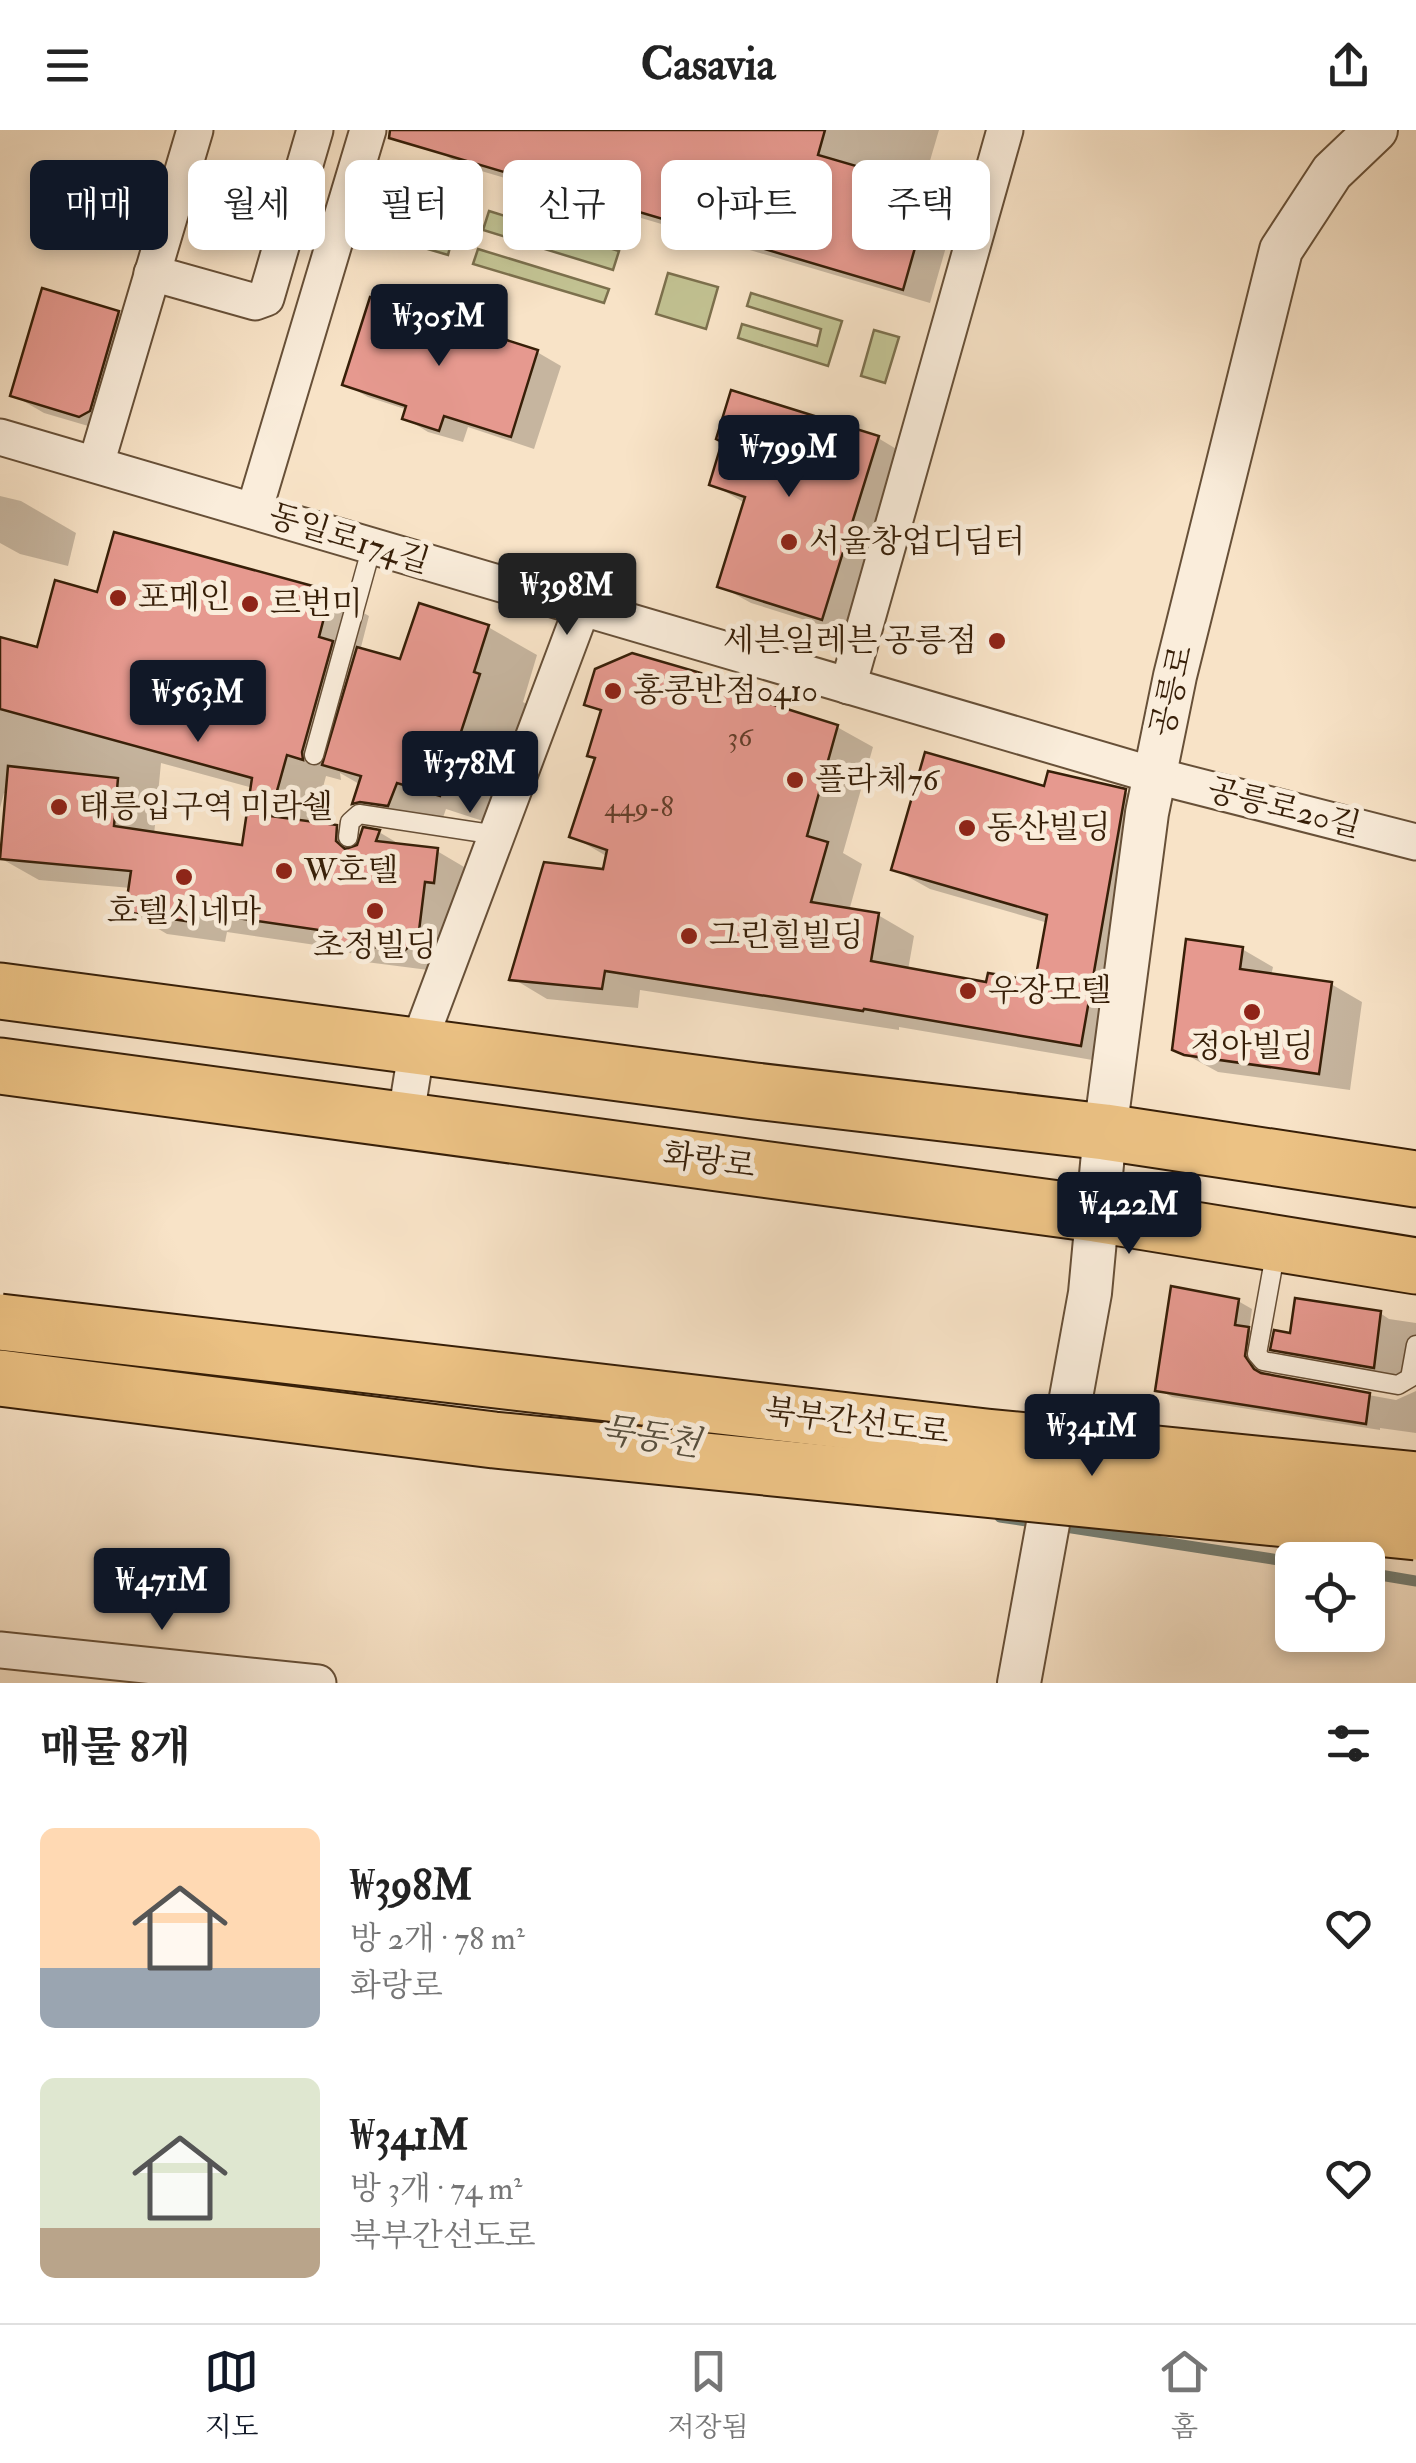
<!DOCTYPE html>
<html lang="ko">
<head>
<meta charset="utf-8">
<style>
	body { margin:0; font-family:"IM FELL Double Pica","Noto Serif KR",serif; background:#f6f6f6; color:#222; height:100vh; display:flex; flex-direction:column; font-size:38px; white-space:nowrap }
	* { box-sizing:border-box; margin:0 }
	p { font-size:32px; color:#767676 }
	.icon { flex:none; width:55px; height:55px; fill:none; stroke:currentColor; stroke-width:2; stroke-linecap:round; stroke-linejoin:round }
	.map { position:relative; height:1553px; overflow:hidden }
	.side { display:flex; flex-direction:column; background:#fff; flex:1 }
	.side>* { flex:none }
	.guide { position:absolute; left:30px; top:30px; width:1358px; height:90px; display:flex; gap:20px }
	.fabs { position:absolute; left:1275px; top:1412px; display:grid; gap:20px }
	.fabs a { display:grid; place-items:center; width:110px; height:110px; border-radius:15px; background:#fff; box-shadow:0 5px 15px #0003; font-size:50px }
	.price { position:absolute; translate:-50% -85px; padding:0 22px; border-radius:10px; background:#111827; color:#fff; font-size:32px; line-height:65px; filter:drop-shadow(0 2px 5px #0008) }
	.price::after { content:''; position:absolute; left:50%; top:60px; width:30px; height:22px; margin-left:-15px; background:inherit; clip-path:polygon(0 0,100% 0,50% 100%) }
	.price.selected { background:#222; color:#fff }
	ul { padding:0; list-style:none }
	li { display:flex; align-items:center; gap:30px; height:250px; padding:0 40px }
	li span { display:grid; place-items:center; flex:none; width:280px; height:200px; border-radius:15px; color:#555 }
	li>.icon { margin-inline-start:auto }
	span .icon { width:120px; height:120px; fill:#fffc; stroke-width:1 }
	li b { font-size:42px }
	h2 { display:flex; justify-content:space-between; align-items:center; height:120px; padding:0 40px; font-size:42px }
	.tag { padding:0 35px; border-radius:15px; background:#fff; box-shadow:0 5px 15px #0003; font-size:35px; line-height:90px }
	.tag.selected { background:#111827; color:#fff }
	header { display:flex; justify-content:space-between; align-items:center; height:130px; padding:0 40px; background:#fff; font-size:45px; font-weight:700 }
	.menu { display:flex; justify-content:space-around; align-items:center; height:140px; border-top:2px solid #e0e0e0; background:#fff; font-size:28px; color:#767676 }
	.menu a { display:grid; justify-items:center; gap:5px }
	.menu .selected { color:#111827 }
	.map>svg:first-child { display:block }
	.green { fill:#c2c292; stroke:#7c704d; stroke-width:2.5 }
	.shadow { fill:#0003; fill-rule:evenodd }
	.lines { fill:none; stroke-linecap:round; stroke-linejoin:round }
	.stream { stroke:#757e73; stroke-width:11 }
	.building { fill:#e6998f; stroke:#371f08; stroke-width:2.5 }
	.service-casing { stroke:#675038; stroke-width:21 }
	.minor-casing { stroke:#675038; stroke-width:39 }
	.tertiary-casing { stroke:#675038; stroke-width:46 }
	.primary-casing { stroke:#371f08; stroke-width:59 }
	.service { stroke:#faeddb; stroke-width:18 }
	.minor { stroke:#faeddb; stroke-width:35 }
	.tertiary { stroke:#faeddb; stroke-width:42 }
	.primary { stroke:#ecc284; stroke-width:55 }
	.trunk-bridge-casing { stroke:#371f08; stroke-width:59; stroke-linecap:butt }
	.trunk-bridge { stroke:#ecc284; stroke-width:55 }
	.poi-dot { fill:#8f2418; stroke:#faeddb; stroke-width:4 }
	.labels { text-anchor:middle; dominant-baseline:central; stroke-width:10; stroke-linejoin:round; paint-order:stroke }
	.number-label { font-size:28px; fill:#633e2a }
	.street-label { font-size:32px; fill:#371f08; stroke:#faeddb }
	.poi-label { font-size:32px; fill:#371f08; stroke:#faeddb; text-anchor:start }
	.water-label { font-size:35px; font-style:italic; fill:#564e3d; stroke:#faeddb }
</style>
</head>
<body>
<header><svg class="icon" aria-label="menu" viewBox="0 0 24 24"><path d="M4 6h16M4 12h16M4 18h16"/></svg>Casavia<svg class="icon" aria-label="share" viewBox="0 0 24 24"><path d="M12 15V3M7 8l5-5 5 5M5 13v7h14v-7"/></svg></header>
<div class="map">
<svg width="1416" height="1553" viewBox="0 0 1416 1553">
	<rect width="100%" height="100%" fill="#f8e3c7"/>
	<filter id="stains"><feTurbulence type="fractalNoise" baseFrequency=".002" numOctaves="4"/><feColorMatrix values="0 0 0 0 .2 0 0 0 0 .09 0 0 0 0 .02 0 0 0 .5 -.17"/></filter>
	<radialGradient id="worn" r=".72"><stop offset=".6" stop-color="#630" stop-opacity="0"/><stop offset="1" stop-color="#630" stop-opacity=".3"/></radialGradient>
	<g class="green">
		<polygon points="394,55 460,74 455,89 412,76 406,95 452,109 448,125 380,105"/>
		<polygon points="489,81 619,121 613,140 483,100"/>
		<polygon points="478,119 609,159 604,173 473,134"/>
		<polygon points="668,143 718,157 706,199 656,184"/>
		<polygon points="751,163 842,191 828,236 738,208 742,194 817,216 821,199 747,176"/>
		<polygon points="874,200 899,207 885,253 861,246"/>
	</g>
	<g class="shadow">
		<polygon points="441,0 939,0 922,58 958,75 930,173 461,35 435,19"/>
		<polygon points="371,170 537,222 561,236 534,319 468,297 463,312 428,302 405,288 408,280 368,267 345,254"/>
		<polygon points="118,183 149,201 112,303 44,283 13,265"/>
		<polygon points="878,308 908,326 853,505 751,473 720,456 745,373 712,354 725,312"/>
		<polygon points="0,366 21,371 76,403 68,436 20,424 0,413"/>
		<path d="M116 405 330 464 369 486 360 521 401 532 488 497 537 525 523 572 528 575 489 693 446 679 438 702 411 698 403 701 355 673 361 655 340 643 341 650 326 646 313 695 336 698 361 712 379 702 404 717 437 721 476 744 444 842 366 832 343 819 227 802 225 812 167 804 128 781 131 758 39 750 0 728 7 664 4 663 0 678V509L39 520 99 465ZM161 633 253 658 244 718 154 705Z"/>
		<polygon points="700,545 735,565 837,597 873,617 843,723 862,734 849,781 878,785 914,806 908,840 988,855 1037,854 1048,793 930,759 894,739 1046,659 1125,662 1161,682 1116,934 899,897 899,900 640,860 638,878 547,869 512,848 605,742 608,727 572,706 597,629 603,583 587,574"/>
		<polygon points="1242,819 1273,837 1271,846 1331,854 1362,872 1350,960 1218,942 1174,918"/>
		<polygon points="1238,1171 1252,1179 1249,1200 1263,1207 1258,1237 1268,1247 1396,1270 1416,1261 1416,1303 1380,1298 1380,1300 1172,1267 1158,1259"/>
		<polygon points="1380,1183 1389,1189 1416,1193 1416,1228 1410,1248 1287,1227 1273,1218 1292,1205"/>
	</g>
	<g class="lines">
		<g class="stream">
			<polyline points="1000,1387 1292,1432"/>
			<polyline points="1368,1443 1416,1451"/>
		</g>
	</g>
	<g class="building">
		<polygon points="390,0 825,0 818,25 932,58 903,160 389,8"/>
		<polygon points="42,158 119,181 90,281 79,287 10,266"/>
		<polygon points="370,167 538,220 511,307 444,286 439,301 402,289 406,276 342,255"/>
		<polygon points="731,260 879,306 822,490 717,457 745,367 709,355 722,312 716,309"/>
		<polygon points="114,402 331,461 319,507 333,511 302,622 303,630 287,625 270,686 337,695 336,711 345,719 357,715 363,697 380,700 376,711 438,718 434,753 425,752 418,809 404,821 324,811 326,801 188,781 186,791 125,782 131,741 0,729 8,636 118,648 114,696 242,715 252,648 0,579 0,507 37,517 55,450 97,462"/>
		<polygon points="419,473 489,495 474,542 480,544 440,666 397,653 388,676 360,672 352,674 361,646 322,635 357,517 400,529"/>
		<polygon points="632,523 701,543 698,551 838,595 807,706 828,712 811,772 879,783 871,831 986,852 988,843 1035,851 1047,785 891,740 925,622 1044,656 1048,641 1126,659 1081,916 864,879 863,881 605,841 602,859 509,850 544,732 603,739 607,720 569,707 595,628 587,626 601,580 584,575 595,539"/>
		<polygon points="1186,809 1243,817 1240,839 1332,852 1319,944 1184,925 1172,920"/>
		<polygon points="1171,1156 1239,1169 1235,1195 1249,1197 1245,1226 1254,1239 1261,1243 1370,1263 1366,1294 1155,1261"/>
		<polygon points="1295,1168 1381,1181 1374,1238 1270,1220 1274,1200 1290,1203"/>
	</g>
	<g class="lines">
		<g class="service-casing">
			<g id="service">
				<polyline points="314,625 372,416"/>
				<polyline points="348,707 350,692 359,684 497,705"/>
				<polyline points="1276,1119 1257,1224 1263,1231 1398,1255 1410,1248 1416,1215"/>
			</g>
		</g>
		<g class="minor-casing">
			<g id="minor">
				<polyline points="152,143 255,172 266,168 315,0"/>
				<polyline points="0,307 1153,645 1416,712"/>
				<polyline points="96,334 195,0"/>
				<polyline points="254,381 368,0"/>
				<polyline points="848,556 1005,0"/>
				<polyline points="405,991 417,917 582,478"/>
				<polyline points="0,1520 318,1553"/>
			</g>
		</g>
		<g class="tertiary-casing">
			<polyline id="tertiary" points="1019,1553 1090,1163 1105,1002 1147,683 1175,546 1281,120 1332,42 1376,0"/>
		</g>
		<g class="primary-casing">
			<g id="primary">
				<polyline points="0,861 755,961 1105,1002 1416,1049"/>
				<polyline points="0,936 1096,1084 1416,1136"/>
			</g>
		</g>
		<use href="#service" class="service"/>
		<use href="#minor" class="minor"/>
		<use href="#tertiary" class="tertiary"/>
		<use href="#primary" class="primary"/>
		<g class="trunk-bridge-casing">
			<g id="trunk-bridge">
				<polyline points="0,1192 986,1307 1416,1350"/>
				<polyline points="0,1248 494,1310 1416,1402"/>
			</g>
		</g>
		<use href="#trunk-bridge" class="trunk-bridge"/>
	</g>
	<g class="poi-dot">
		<circle cx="789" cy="412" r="10"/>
		<circle cx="118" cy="468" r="10"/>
		<circle cx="250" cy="474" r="10"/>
		<circle cx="997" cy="511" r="10"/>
		<circle cx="613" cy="561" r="10"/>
		<circle cx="795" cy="650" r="10"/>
		<circle cx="59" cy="677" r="10"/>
		<circle cx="967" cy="698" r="10"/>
		<circle cx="284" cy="741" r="10"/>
		<circle cx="184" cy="747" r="10"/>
		<circle cx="375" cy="781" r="10"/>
		<circle cx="689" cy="806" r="10"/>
		<circle cx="968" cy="861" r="10"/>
		<circle cx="1252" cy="882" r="10"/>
	</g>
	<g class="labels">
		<g class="number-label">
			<text x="740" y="607">36</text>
			<text x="639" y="677">449-8</text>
		</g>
		<g class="street-label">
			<text transform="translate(349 409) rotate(17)">동일로174길</text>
			<text transform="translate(1172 561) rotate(-77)">공릉로</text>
			<text transform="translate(1284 678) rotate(14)">공릉로20길</text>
			<text transform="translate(709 1031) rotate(8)">화랑로</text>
			<text transform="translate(857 1292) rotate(7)">북부간선도로</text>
		</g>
		<g class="poi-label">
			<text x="809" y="412">서울창업디딤터</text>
			<text x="138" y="468">포메인</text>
			<text x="270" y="474">르번미</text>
			<text x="977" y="511" text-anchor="end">세븐일레븐 공릉점</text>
			<text x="633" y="561">홍콩반점0410</text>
			<text x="815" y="650">플라체76</text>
			<text x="79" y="677">태릉입구역 미라쉘</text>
			<text x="987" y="698">동산빌딩</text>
			<text x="304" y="741">W호텔</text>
			<text x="184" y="782" text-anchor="middle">호텔시네마</text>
			<text x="709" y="806">그린힐빌딩</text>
			<text x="375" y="816" text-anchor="middle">초정빌딩</text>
			<text x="988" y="861">우장모텔</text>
			<text x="1252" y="917" text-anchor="middle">정아빌딩</text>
		</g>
		<g class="water-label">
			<text transform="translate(650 1307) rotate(9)">묵동천</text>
		</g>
	</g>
	<rect width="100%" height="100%" filter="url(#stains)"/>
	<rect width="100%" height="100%" fill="url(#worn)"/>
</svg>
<div class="fabs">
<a><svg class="icon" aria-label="locate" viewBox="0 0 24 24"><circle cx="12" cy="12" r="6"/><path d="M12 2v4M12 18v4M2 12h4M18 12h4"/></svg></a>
</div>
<b class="price" style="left:439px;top:239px">₩305M</b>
<b class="price" style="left:789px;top:370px">₩799M</b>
<b class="price selected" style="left:567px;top:508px">₩398M</b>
<b class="price" style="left:198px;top:615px">₩563M</b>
<b class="price" style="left:470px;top:686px">₩378M</b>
<b class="price" style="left:1129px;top:1127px">₩422M</b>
<b class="price" style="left:1092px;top:1349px">₩341M</b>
<b class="price" style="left:162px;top:1503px">₩471M</b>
<div class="guide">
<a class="tag selected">매매</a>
<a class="tag">월세</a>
<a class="tag">필터</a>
<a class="tag">신규</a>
<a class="tag">아파트</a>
<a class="tag">주택</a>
</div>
</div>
<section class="side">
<h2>매물 8개<svg class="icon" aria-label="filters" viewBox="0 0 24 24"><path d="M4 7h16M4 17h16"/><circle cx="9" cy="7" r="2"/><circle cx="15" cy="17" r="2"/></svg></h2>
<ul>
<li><span style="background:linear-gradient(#ffd9b3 70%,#9aa5b1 0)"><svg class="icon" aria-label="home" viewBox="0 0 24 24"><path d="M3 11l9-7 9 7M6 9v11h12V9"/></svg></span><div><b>₩398M</b><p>방 2개 · 78 m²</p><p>화랑로</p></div><svg class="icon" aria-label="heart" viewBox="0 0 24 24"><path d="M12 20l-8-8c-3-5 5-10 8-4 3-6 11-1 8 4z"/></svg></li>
<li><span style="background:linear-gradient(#dfe7d0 75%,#b9a48a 0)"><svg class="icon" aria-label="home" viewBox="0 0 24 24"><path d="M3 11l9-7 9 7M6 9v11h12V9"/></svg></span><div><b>₩341M</b><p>방 3개 · 74 m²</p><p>북부간선도로</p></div><svg class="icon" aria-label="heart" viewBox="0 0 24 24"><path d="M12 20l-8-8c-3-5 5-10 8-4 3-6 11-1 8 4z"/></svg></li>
</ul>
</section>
<nav class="menu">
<a class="selected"><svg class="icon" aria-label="map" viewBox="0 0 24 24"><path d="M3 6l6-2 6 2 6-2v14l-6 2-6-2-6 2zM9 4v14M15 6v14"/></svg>지도</a>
<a><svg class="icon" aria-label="saved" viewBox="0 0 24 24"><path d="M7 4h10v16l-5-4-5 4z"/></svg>저장됨</a>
<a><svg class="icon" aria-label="home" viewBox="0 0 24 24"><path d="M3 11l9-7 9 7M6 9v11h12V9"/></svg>홈</a>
</nav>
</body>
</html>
